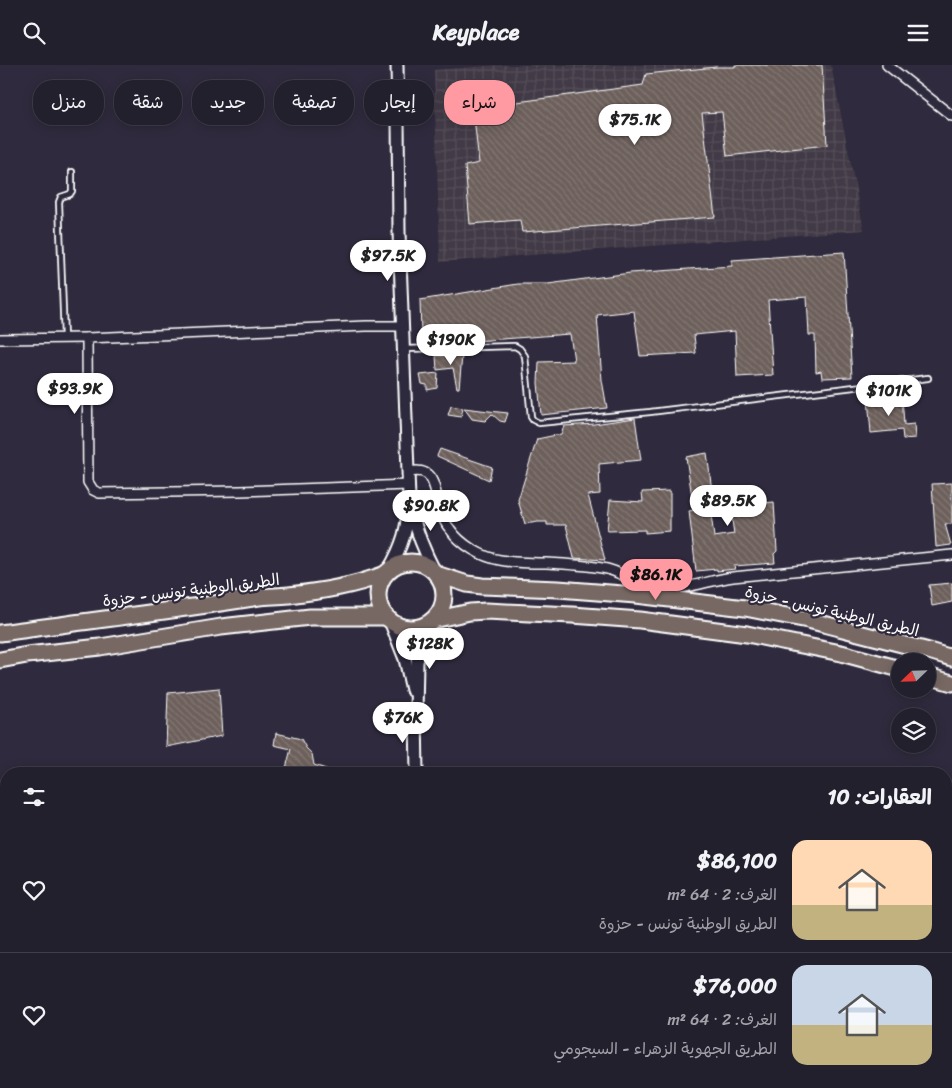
<!DOCTYPE html>
<html lang="ar">
<head>
<meta charset="utf-8">
<style>
	body { margin:0; font-family:Sriracha,"Playpen Sans Arabic",sans-serif; background:#2f2d3a; color:#f1f3f6; direction:rtl; height:100vh; display:flex; flex-direction:column; font-size:19px; white-space:nowrap }
	* { box-sizing:border-box; margin:0 }
	p { font-size:16px; color:#a3a3aa }
	.icon { flex:none; width:28px; height:28px; fill:none; stroke:currentColor; stroke-width:2; stroke-linecap:round; stroke-linejoin:round }
	.map { position:relative; flex:1; overflow:hidden; direction:ltr }
	.sheet { position:absolute; left:0px; top:702px; width:952px; height:321px; display:flex; flex-direction:column; background:#23202e; border-radius:20px 20px 0 0; box-shadow:0 2px 12px #0003,0 0 0 1px #403e4a; direction:rtl }
	.sheet>* { flex:none }
	.banner { position:absolute; left:15px; top:15px; width:500px; height:45px; direction:rtl; display:flex; gap:10px }
	.needle { width:32px; rotate:247deg }
	.buttons { position:absolute; left:891px; top:588px; display:grid; gap:10px }
	.buttons a { display:grid; place-items:center; width:45px; height:45px; border-radius:50%; background:#23202e; box-shadow:0 2px 12px #0003,0 0 0 1px #403e4a; font-size:25px }
	.price { position:absolute; translate:-50% -42px; padding:0 11px; border-radius:18px; background:#fff; color:#222; font-size:16px; line-height:32px; filter:drop-shadow(0 1px 2px #0008) }
	.price::after { content:''; position:absolute; left:50%; top:30px; width:15px; height:11px; margin-left:-8px; background:inherit; clip-path:polygon(0 0,100% 0,50% 100%) }
	.price.on { background:#ff9aa2; color:#111 }
	ul { padding:0; list-style:none }
	li { display:flex; align-items:center; gap:15px; height:125px; padding:0 20px }
	li+li { border-top:1px solid #403e4a }
	li span { display:grid; place-items:center; flex:none; width:140px; height:100px; border-radius:15px; color:#555 }
	li>.icon { margin-inline-start:auto }
	span .icon { width:60px; height:60px; fill:#fffc; stroke-width:1 }
	li b { font-size:21px }
	h2 { display:flex; justify-content:space-between; align-items:center; height:60px; padding:0 20px; font-size:21px }
	.pill { padding:0 18px; border-radius:20px; background:#23202e; box-shadow:0 2px 12px #0003,0 0 0 1px #403e4a; font-size:18px; line-height:45px }
	.pill.on { background:#ff9aa2; color:#111 }
	header { display:flex; justify-content:space-between; align-items:center; height:65px; padding:0 20px; background:#23202e; font-size:22px; font-weight:800 }
	.map>svg:first-child { display:block }
	.industrial { fill:url(#industrial-grid) }
	.building { fill:url(#building-back-hatch); stroke:#fff }
	.lines { fill:none; stroke-linecap:round; stroke-linejoin:round }
	.lane-casing { stroke:#fff; stroke-width:8 }
	.street-casing { stroke:#fff; stroke-width:12 }
	.secondary-casing { stroke:#fff; stroke-width:15 }
	.highway-casing { stroke:#fff; stroke-width:19 }
	.lane { stroke:#2f2a3d; stroke-width:4.5 }
	.street { stroke:#2f2a3d; stroke-width:9 }
	.secondary { stroke:#2f2a3d; stroke-width:11 }
	.highway { stroke:#776864; stroke-width:15 }
	.labels { text-anchor:middle; dominant-baseline:central; stroke-width:4.5; stroke-linejoin:round; paint-order:stroke }
	.street-label { font-size:16px; fill:#fff; stroke:#2f2a3d }
</style>
</head>
<body>
<header><svg class="icon" aria-label="menu" viewBox="0 0 24 24"><path d="M4 6h16M4 12h16M4 18h16"/></svg>Keyplace<svg class="icon" aria-label="search" viewBox="0 0 24 24"><circle cx="10" cy="10" r="6"/><path d="M15 15l6 6"/></svg></header>
<div class="map">
<svg width="952" height="1023" viewBox="0 0 952 1023">
	<defs>
		<pattern id="industrial-grid" width="8" height="8" patternUnits="userSpaceOnUse" patternTransform="scale(1.25)"><rect width="8" height="8" fill="#423a46"/><path d="M0 4h8M4 0v8" fill="none" stroke="#554e58"/></pattern>
		<pattern id="building-back-hatch" width="6" height="6" patternUnits="userSpaceOnUse" patternTransform="scale(1.25)"><rect width="6" height="6" fill="#6d605b"/><path d="M-1 5l2 2M0 0l6 6M5-1l2 2" fill="none" stroke="#837874"/></pattern>
	</defs>
	<rect width="100%" height="100%" fill="#2f2a3d"/>
	<filter id="ink" filterUnits="userSpaceOnUse"><feTurbulence type="fractalNoise" baseFrequency=".02" numOctaves="2"/><feDisplacementMap in="SourceGraphic" scale="10" xChannelSelector="R" yChannelSelector="G"/><feConvolveMatrix kernelMatrix="1 2 1 2 8 2 1 2 1" color-interpolation-filters="sRGB"/></filter>
	<g filter="url(#ink)">
		<polygon class="industrial" points="501,0 831,0 864,165 440,197 434,5"/>
		<g class="building">
			<polygon points="735,0 822,0 827,80 727,91 722,47 702,48 715,152 522,167 520,155 470,159 465,101 479,98 473,43 643,20 646,9 716,2 735,2"/>
			<polygon points="844,187 852,312 822,313 821,306 816,307 815,270 809,270 807,232 768,235 773,310 737,312 735,266 694,270 696,288 640,291 634,246 597,250 602,315 607,343 541,350 538,318 539,297 574,296 570,269 475,276 474,264 421,268 420,235 518,219 548,219 630,208 732,201 732,195"/>
			<polygon points="436,291 462,291 459,323 457,323 453,303 437,305"/>
			<polygon points="438,308 437,323 427,325 427,320 422,319 420,310"/>
			<polygon points="902,331 904,360 914,359 915,373 903,374 902,365 871,368 868,334"/>
			<polygon points="451,341 463,343 461,352 448,350"/>
			<polygon points="464,343 489,346 508,348 505,357 500,356 492,349 485,356 472,354"/>
			<polygon points="635,353 641,395 599,399 600,429 588,430 605,495 574,493 566,460 547,460 547,457 538,457 525,459 518,435 537,374 561,369 564,361 594,359"/>
			<polygon points="440,384 492,402 489,415 437,391"/>
			<polygon points="707,388 714,441 710,442 714,472 734,469 730,441 774,437 777,486 774,489 775,498 734,501 735,504 717,506 717,504 696,506 689,446 694,445 686,392"/>
			<polygon points="952,418 952,459 945,459 951,480 936,482 932,419"/>
			<polygon points="670,426 670,466 645,468 645,465 607,466 610,435 643,437 642,427"/>
			<polygon points="952,518 952,537 932,541 929,520"/>
			<polygon points="219,623 222,671 166,682 168,628"/>
			<polygon points="276,668 301,674 306,683 312,689 314,700 335,707 335,709 294,709 295,704 286,703 291,684 274,680"/>
		</g>
		<g class="lines">
			<g class="lane-casing">
				<g id="lane">
					<polyline points="64,273 59,137 61,132 70,129 72,126 72,107"/>
					<polyline points="405,284 515,281 520,284 525,291 531,352 533,355 539,358 650,347 928,313"/>
				</g>
			</g>
			<g class="street-casing">
				<g id="street">
					<polyline points="887,0 952,51"/>
					<polyline points="402,261 366,261 87,273 88,417 93,425 99,428 240,426 409,420"/>
					<polyline points="0,274 87,273"/>
					<path d="M409 407C415 406 422 405 427 409 435 415 436 431 439 440 441 448 444 458 450 464 461 480 482 492 500 495 515 498 531 498 546 498 565 499 584 500 602 503 625 506 637 524 662 524 686 525 710 515 733 512 806 505 879 498 952 490"/>
					<polyline points="884,1018 884,1023"/>
					<polyline points="426,1021 498,1018 516,1020 519,1023"/>
					<polyline points="557,1023 557,1018"/>
				</g>
			</g>
			<g class="secondary-casing">
				<g id="secondary">
					<path d="M412 447C417 469 425 488 435 507"/>
					<path d="M388 506C403 480 408 463 409 433L399 167 398 53 397 0"/>
					<polyline points="390,556 405,594 412,625"/>
					<polyline points="417,709 416,649 417,597 421,579 430,557"/>
					<polyline points="426,1018 426,1023"/>
				</g>
			</g>
			<g class="highway-casing">
				<g id="highway">
					<circle cx="411" cy="530" r="33"/>
					<polyline points="436,509 467,519 482,521 558,524 636,530 745,543 808,555 929,586 952,593"/>
					<polyline points="433,555 470,547 486,546 572,550 640,555 747,569 841,588 900,604"/>
					<path d="M0 568C86 556 173 546 259 532 269 531 279 531 289 530 323 526 354 521 385 509"/>
					<polyline points="0,595 27,590 100,582 221,562 310,552 386,552"/>
					<polyline points="928,611 952,618"/>
				</g>
			</g>
			<use href="#lane" class="lane"/>
			<use href="#street" class="street"/>
			<use href="#secondary" class="secondary"/>
			<use href="#highway" class="highway"/>
		</g>
	</g>
	<g class="labels">
		<g class="street-label">
			<text transform="translate(191 525) rotate(-7)">الطريق الوطنية تونس - حزوة</text>
			<text transform="translate(832 546) rotate(13)">الطريق الوطنية تونس - حزوة</text>
		</g>
	</g>
</svg>
<div class="buttons">
<a><svg class="needle" viewBox="-14 -14 28 28"><path d="M0-13l5 13h-10z" fill="#e53935"/><path d="M0 13l5-13h-10z" fill="#a3a3aa"/></svg></a>
<a><svg class="icon" aria-label="layers" viewBox="0 0 24 24"><path d="M12 4l9 5-9 5-9-5zM3 14l9 5 9-5"/></svg></a>
</div>
<b class="price" style="left:635px;top:81px">$75.1K</b>
<b class="price" style="left:388px;top:217px">$97.5K</b>
<b class="price" style="left:451px;top:301px">$190K</b>
<b class="price" style="left:75px;top:350px">$93.9K</b>
<b class="price" style="left:889px;top:352px">$101K</b>
<b class="price" style="left:728px;top:462px">$89.5K</b>
<b class="price" style="left:431px;top:467px">$90.8K</b>
<b class="price on" style="left:656px;top:536px">$86.1K</b>
<b class="price" style="left:430px;top:605px">$128K</b>
<b class="price" style="left:403px;top:679px">$76K</b>
<div class="banner">
<a class="pill on">شراء</a>
<a class="pill">إيجار</a>
<a class="pill">تصفية</a>
<a class="pill">جديد</a>
<a class="pill">شقة</a>
<a class="pill">منزل</a>
</div>
<section class="sheet">
<h2>العقارات: 10<svg class="icon" aria-label="filters" viewBox="0 0 24 24"><path d="M4 7h16M4 17h16"/><circle cx="9" cy="7" r="2"/><circle cx="15" cy="17" r="2"/></svg></h2>
<ul>
<li><span style="background:linear-gradient(#ffd9b3 65%,#c2b280 0)"><svg class="icon" aria-label="home" viewBox="0 0 24 24"><path d="M3 11l9-7 9 7M6 9v11h12V9"/></svg></span><div><b>$86,100</b><p>الغرف: 2 · 64 m²</p><p>الطريق الوطنية تونس - حزوة</p></div><svg class="icon" aria-label="heart" viewBox="0 0 24 24"><path d="M12 20l-8-8c-3-5 5-10 8-4 3-6 11-1 8 4z"/></svg></li>
<li><span style="background:linear-gradient(#c9d6e8 60%,#c2b280 0)"><svg class="icon" aria-label="home" viewBox="0 0 24 24"><path d="M3 11l9-7 9 7M6 9v11h12V9"/></svg></span><div><b>$76,000</b><p>الغرف: 2 · 64 m²</p><p>الطريق الجهوية الزهراء - السيجومي</p></div><svg class="icon" aria-label="heart" viewBox="0 0 24 24"><path d="M12 20l-8-8c-3-5 5-10 8-4 3-6 11-1 8 4z"/></svg></li>
</ul>
</section>
</div>
</body>
</html>
